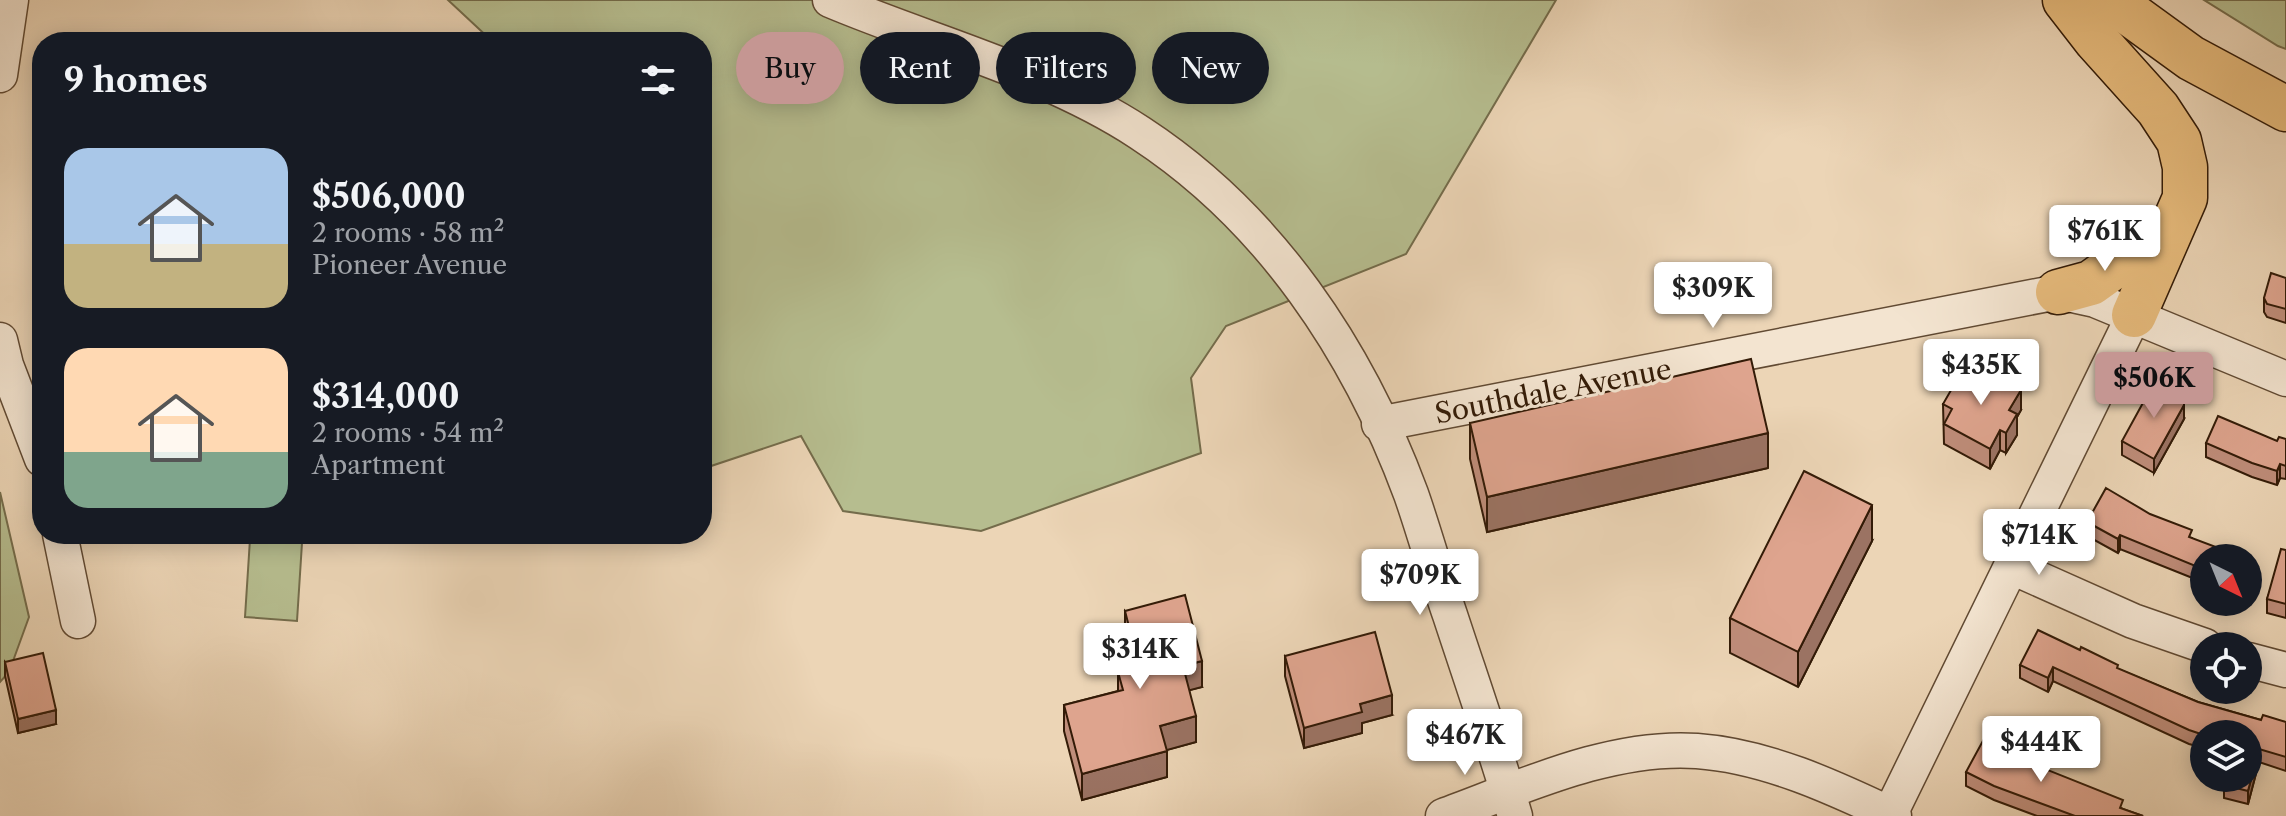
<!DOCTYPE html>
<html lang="en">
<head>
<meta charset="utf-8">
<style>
	body { margin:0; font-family:"Libre Caslon Text",serif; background:#242831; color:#f1f3f6; height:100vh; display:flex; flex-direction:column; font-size:30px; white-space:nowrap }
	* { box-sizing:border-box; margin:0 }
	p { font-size:26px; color:#9ea1a6 }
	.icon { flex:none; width:44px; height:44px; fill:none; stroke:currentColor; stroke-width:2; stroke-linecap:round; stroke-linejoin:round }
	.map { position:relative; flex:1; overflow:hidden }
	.details { position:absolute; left:32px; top:32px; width:680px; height:512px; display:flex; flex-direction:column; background:#171b24; border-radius:32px; box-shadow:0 4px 20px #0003 }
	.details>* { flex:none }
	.top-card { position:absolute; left:736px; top:32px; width:760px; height:72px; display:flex; gap:16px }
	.needle { width:52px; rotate:137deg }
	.fabs { position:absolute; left:2190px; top:544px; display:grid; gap:16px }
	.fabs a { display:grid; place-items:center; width:72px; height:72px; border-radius:50%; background:#171b24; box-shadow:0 4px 20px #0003; font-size:40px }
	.price { position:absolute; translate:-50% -68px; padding:0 18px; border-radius:8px; background:#fff; color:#222; font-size:26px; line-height:52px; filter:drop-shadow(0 2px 4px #0008) }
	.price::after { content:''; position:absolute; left:50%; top:48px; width:24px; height:18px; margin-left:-12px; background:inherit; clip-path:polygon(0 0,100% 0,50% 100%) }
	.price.selected { background:#c59692; color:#111 }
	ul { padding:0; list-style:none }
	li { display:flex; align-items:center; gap:24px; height:200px; padding:0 32px }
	li span { display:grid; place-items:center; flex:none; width:224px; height:160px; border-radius:24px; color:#555 }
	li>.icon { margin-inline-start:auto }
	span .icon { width:96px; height:96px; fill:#fffc; stroke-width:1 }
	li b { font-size:34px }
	h2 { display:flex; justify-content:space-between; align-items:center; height:96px; padding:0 32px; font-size:34px }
	.pill { padding:0 28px; border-radius:36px; background:#171b24; box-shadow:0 4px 20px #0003; font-size:28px; line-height:72px }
	.pill.selected { background:#c59692; color:#111 }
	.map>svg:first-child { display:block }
	.green { fill:#b6bd8f; stroke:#746c4b; stroke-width:2 }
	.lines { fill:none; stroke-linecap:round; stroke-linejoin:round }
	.minor-casing { stroke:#614a33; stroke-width:37 }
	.highway-casing { stroke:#331b07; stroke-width:47 }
	.minor { stroke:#f3e4d0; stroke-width:34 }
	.highway { stroke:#e6ba7b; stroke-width:44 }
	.wall { fill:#bf8d7a; stroke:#331b07; stroke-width:2 }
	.shaded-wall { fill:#9b7363; stroke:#331b07; stroke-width:2 }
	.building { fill:#dea48e; stroke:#331b07; stroke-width:2 }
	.labels { text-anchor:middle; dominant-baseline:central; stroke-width:6; stroke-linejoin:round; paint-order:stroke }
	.street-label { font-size:28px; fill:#331b07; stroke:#f3e4d0 }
</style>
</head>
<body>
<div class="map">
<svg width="2286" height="816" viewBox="0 0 2286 816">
	<rect width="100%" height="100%" fill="#ecd5b6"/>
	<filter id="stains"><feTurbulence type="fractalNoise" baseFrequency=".0025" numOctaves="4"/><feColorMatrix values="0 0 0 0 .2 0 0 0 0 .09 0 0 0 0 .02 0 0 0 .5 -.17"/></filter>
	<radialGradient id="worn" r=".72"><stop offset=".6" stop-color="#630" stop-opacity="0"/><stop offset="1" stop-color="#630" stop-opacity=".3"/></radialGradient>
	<g class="green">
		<polygon points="448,0 1556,0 1406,254 1226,326 1191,378 1201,453 981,531 843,511 801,436 702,469 702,243 710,195 702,191 702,42 493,42"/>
		<polygon points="2204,0 2286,0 2286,49 2278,46"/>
		<polygon points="0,492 29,617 9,672 0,682"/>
		<polygon points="250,539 302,543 297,621 245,617"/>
	</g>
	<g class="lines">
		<g class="minor-casing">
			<g id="minor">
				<path d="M830 0C932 43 1047 72 1140 133 1270 218 1358 351 1411 494 1425 534 1436 575 1450 615 1472 682 1495 748 1515 816"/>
				<polyline points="0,75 11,0"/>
				<polyline points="0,340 6,365 42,459"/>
				<polyline points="1379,424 2058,292 2095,300 2286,379"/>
				<polyline points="60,534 78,621"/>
				<polyline points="2012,567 2133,621 2205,646"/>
				<polyline points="2248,660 2286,670"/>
				<polyline points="1890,814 2134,315"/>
				<path d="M1443 816C1522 787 1611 745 1697 751 1766 756 1833 787 1894 816"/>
			</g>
		</g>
		<g class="highway-casing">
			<g id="highway">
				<polyline points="2065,0 2096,40 2158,109 2179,141 2185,167 2185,198 2134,315"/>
				<polyline points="2111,0 2191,58 2286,109"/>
				<polyline points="2058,292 2091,283 2172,225"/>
			</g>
		</g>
		<use href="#minor" class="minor"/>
		<use href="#highway" class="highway"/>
	</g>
	<g class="wall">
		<polygon points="42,157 42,212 39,212"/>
		<polygon points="42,278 42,330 35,330 35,316"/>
		<polygon points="2286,278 2286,323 2267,317 2264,312 2264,298"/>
		<polygon points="1943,404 2021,410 2017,417 2017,435 2006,453 2000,450 1990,469 1944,444"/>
		<polygon points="2184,419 2154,473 2122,455 2122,441"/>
		<polygon points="1470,423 1768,468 1487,532 1470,459"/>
		<polygon points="2286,439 2286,479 2280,478 2277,485 2252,477 2206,457 2206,443 2277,441"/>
		<polygon points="2087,522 2192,538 2204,558 2204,593 2200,591 2200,581 2120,549 2118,553 2087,536"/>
		<polygon points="1872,541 1798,687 1730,653 1730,618"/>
		<polygon points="2286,550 2286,618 2267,613 2267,599"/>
		<polygon points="1125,611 1202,687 1189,690 1196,742 1166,750 1167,777 1082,800 1064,731 1064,705 1118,691 1118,672 1133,668 1125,637"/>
		<polygon points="1285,656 1392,715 1362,723 1362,733 1304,748 1285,676"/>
		<polygon points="5,662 56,724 18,733 5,676"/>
		<polygon points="2020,665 2118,669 2198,702 2261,720 2286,722 2286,771 2259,762 2248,804 2224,798 2224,785 2248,734 2204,734 2204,748 2189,744 2053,681 2048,692 2020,678"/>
		<polygon points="2012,756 2123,809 2143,816 2037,816 1994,800 1966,786 1966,772"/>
	</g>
	<g class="shaded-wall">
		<polygon points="2021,390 2021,410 2017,417 2017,435 2006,453 2006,433 2009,410"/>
		<polygon points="2184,405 2184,419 2154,473 2154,459"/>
		<polygon points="2000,430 2000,450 1990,469 1990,449"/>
		<polygon points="1768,433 1768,468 1487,532 1487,497"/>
		<polygon points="2280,464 2280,478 2277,485 2277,471"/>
		<polygon points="1872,505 1872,541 1798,687 1798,652"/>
		<polygon points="2120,535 2120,549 2118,553 2118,539"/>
		<polygon points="1202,661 1202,687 1183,692 1183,666"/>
		<polygon points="2053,667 2053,681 2048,692 2048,678"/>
		<polygon points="1392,695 1392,715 1362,723 1362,733 1304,748 1304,728 1360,704"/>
		<polygon points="56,710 56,724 18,733 18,719"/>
		<polygon points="1196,716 1196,742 1160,752 1160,726"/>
		<polygon points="2259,749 2259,762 2248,804 2248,791"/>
		<polygon points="1167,751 1167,777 1082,800 1082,774"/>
	</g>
	<g class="building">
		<polygon points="41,157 42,157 42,198 39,198"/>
		<polygon points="2271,273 2286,278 2286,309 2267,304 2264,298"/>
		<polygon points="37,277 42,278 42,316 35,316"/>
		<polygon points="1751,359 1768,433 1487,497 1470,423"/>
		<polygon points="1976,366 2021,390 2009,410 2017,414 2006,433 2000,430 1990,449 1944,424 1952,409 1943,404 1958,378 1967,383"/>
		<polygon points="2155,381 2184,398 2184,405 2154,459 2122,441"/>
		<polygon points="2218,416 2277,441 2279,437 2286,439 2286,466 2280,464 2277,471 2252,463 2206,443"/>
		<polygon points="1804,471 1872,505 1798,652 1730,618"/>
		<polygon points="2106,488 2150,514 2192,530 2189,537 2245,558 2204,558 2204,579 2200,577 2203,569 2120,535 2118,539 2087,522"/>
		<polygon points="2281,549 2286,550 2286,604 2267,599"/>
		<polygon points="1185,595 1202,661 1183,666 1196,716 1160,726 1167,751 1082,774 1064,705 1123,690 1118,672 1139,666 1125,611"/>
		<polygon points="2038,630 2080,650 2081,647 2118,665 2117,668 2198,702 2261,720 2263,715 2286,722 2286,757 2259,749 2248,791 2224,785 2226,778 2248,778 2248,734 2204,734 2204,735 2189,730 2053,667 2048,678 2020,665"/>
		<polygon points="1375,632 1392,695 1360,704 1362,712 1304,728 1285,656"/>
		<polygon points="43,653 56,710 18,719 5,662"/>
		<polygon points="1985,737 2012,752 2010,755 2123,800 2120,808 2143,816 2075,816 1994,786 1966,772"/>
	</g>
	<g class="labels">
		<g class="street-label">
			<text transform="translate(1553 391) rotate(-11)">Southdale Avenue</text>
		</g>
	</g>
	<rect width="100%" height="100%" filter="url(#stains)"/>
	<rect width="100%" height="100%" fill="url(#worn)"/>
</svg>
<div class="fabs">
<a><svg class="needle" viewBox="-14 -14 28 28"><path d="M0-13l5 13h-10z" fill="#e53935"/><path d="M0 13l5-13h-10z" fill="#9ea1a6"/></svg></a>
<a><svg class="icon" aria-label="locate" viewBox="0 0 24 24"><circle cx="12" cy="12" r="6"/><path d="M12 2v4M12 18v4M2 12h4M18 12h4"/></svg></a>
<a><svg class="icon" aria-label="layers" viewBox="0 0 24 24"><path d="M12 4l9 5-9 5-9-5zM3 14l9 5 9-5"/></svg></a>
</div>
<b class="price" style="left:2105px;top:273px">$761K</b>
<b class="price" style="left:1713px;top:330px">$309K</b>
<b class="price" style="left:1981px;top:407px">$435K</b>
<b class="price selected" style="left:2154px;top:420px">$506K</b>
<b class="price" style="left:2039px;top:577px">$714K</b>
<b class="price" style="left:1420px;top:617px">$709K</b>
<b class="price" style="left:1140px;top:691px">$314K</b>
<b class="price" style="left:1465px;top:777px">$467K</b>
<b class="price" style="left:2041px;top:784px">$444K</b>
<div class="top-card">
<a class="pill selected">Buy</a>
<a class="pill">Rent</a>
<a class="pill">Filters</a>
<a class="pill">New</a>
</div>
<section class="details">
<h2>9 homes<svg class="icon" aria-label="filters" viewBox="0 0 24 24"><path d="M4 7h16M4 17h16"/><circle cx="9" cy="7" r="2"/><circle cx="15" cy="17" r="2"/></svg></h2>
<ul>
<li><span style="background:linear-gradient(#a9c7e8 60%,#c2b280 0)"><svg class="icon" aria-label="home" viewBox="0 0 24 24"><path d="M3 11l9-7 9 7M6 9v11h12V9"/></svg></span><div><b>$506,000</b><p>2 rooms · 58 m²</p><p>Pioneer Avenue</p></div></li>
<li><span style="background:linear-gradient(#ffd9b3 65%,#7fa58c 0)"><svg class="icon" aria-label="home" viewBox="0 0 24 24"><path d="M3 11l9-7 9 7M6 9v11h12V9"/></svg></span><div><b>$314,000</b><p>2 rooms · 54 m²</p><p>Apartment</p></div></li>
</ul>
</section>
</div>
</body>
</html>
